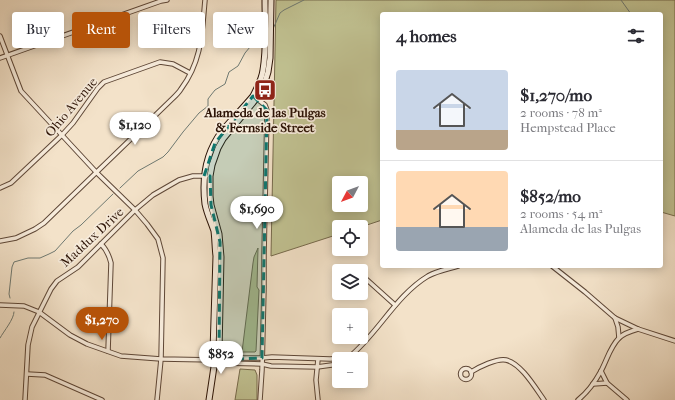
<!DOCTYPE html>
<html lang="en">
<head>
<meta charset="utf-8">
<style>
	body { margin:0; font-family:"IM FELL French Canon",serif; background:#f2f2f3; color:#2b2b33; height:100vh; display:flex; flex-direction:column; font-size:15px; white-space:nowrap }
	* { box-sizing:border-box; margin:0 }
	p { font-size:13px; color:#7c7c81 }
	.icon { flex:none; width:22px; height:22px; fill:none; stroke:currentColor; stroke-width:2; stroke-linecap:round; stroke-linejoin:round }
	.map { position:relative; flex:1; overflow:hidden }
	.panel { position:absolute; left:380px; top:12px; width:283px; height:256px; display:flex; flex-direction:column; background:#fff; border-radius:4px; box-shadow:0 2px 10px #0003 }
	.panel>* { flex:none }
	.hud { position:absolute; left:12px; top:12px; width:308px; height:36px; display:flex; gap:8px }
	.needle { width:26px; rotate:229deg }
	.buttons { position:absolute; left:332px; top:176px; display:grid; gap:8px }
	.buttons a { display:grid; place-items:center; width:36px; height:36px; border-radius:4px; background:#fff; box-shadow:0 2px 10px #0003; font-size:20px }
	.price { position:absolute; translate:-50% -34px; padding:0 9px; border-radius:14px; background:#fff; color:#222; font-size:13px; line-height:26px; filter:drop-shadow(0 1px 2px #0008) }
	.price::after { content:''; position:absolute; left:50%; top:24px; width:12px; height:9px; margin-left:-6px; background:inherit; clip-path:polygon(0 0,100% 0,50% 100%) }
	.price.selected { background:#b45309; color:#fff }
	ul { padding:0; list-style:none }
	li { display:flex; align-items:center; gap:12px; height:100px; padding:0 16px }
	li+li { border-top:1px solid #e1e1e2 }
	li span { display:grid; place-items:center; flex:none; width:112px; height:80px; border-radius:4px; color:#555 }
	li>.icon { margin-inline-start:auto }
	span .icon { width:48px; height:48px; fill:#fffc; stroke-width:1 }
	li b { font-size:17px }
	h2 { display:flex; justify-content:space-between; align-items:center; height:48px; padding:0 16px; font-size:17px }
	.pill { padding:0 14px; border-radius:4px; background:#fff; box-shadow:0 2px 10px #0003; font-size:14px; line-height:36px }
	.pill.selected { background:#b45309; color:#fff }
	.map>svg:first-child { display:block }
	.green { fill:#c1c292; stroke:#766a4c; fill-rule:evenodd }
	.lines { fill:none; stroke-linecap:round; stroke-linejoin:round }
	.stream { stroke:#6f7971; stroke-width:1 }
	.street-casing { stroke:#5e4737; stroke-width:5.5 }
	.secondary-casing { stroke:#2c1306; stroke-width:7 }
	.street { stroke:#f7ecdc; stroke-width:3.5 }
	.secondary { stroke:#f7ecdc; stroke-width:5 }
	.marked { fill:#0f766e; fill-opacity:0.2; stroke:#0f766e; stroke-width:3; stroke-dasharray:8 5; stroke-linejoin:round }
	.labels { text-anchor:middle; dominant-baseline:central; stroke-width:3.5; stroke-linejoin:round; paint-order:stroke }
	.street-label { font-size:13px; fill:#2c1306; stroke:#f7ecdc }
	.poi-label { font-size:13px; font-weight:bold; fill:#2c1306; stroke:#f7ecdc }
</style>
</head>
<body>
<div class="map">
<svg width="675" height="400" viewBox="0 0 675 400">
	<rect width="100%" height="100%" fill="#f3e2c9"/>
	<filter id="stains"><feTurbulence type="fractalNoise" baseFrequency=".005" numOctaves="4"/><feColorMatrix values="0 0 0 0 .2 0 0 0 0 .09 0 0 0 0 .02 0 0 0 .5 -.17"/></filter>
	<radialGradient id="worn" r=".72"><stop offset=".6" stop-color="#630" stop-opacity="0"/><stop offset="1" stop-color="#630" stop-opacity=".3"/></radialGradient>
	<g class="green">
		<path d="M276 0H675V216L661 212V14H382V220L361 227H339V234L271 256ZM339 183H361V205H339Z"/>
		<polygon points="258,248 257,287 259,290 256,351 255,352 242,352 253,263 254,257"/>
		<polygon points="240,369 255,370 257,375 257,400 235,400"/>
	</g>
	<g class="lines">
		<g class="stream">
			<polyline points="621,0 631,14"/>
			<polyline points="273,29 280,13 284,10 304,0"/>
			<polyline points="120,188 138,171 163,157 168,152 183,132 199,113 208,106 208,99 211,95 215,90 225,84 229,72 238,66 245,53 250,47 259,39"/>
			<polyline points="10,298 9,294 12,267 14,262 28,258 40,258 49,254 55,251 73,231 81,225 113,194"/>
			<path d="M0 338C4 331 14 319 14 312"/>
		</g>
		<g class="street-casing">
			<g id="street">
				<polyline points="0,36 21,91 97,173 135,210 147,224 158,239 163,258 161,359 157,400"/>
				<polyline points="0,58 161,1 167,0"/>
				<polyline points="256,98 265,105 267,110 264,255 264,288 262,370 260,400"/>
				<polyline points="0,188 11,183 62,135 73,123 98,88 104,82 160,62 173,64 190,73"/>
				<path d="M0 241 16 238 35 229 44 223 169 102C173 98 178 94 181 89 202 61 202 33 205 0"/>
				<path d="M101 244C107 250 109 255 111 263L108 351"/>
				<polyline points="552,266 585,292 615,318 638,329 675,341"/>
				<polyline points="357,271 360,270 363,271 365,274 365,278 395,305"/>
				<polyline points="0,305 24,306 39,312 70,335 87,344 121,356 161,359 215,360 222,358 262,358 272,357 330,359 349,358"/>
				<polyline points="615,318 618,327 619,338"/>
				<path d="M348 358C378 334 395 296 428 276 437 271 448 269 458 266"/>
				<polyline points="318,359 316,380 318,400"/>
				<polyline points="215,360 222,363 262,364 271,366 317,367 339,364"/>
				<circle cx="466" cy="374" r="5.5"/>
				<polyline points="601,371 607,383 627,400"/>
				<path d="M471 372C479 367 497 358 506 360 521 363 536 389 544 400"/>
				<polyline points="27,374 45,375 102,400"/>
				<polyline points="593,384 607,383"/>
				<polyline points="25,400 28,345 32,327 51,289 57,281 78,267 135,210 153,195 179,180 193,176 206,176"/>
				<path d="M578 400C588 392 595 382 601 371 607 360 610 347 619 338 624 333 631 331 638 329"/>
			</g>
		</g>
		<g class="secondary-casing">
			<g id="secondary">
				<path d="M215 360 213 351 216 256C215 248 215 239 214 231 211 222 207 214 205 204 202 179 206 152 222 131 232 119 243 108 253 96 257 88 262 79 263 70 267 47 265 23 265 0"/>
				<polyline points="209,400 215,360 219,352 221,257 219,234 211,205 210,196 210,176 212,165 218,148 223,139 256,99 264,85 268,72 270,58 271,0"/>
			</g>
		</g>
		<use href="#street" class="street"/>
		<use href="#secondary" class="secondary"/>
	</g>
	<path class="marked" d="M253 96 267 110 262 358 215 360 219 352 220 242 211 205 210 176H204L215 143Z"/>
	<defs>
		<g id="bus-square" transform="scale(1.15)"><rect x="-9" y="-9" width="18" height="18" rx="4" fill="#8f2418" stroke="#f7ecdc"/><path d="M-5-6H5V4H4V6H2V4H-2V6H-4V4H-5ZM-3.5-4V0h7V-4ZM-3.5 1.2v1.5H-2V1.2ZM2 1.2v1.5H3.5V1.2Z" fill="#fff"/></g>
	</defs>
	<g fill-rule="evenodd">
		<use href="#bus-square" x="265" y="90"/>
	</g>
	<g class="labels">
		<g class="street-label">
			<text transform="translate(71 107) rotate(-50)">Ohio Avenue</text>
			<text transform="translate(92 237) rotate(-43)">Maddux Drive</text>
		</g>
		<g class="poi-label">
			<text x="265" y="112">Alameda de las Pulgas<tspan x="265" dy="15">&amp; Fernside Street</tspan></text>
		</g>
	</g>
	<rect width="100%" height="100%" filter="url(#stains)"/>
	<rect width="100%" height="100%" fill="url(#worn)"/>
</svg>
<div class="buttons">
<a><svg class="needle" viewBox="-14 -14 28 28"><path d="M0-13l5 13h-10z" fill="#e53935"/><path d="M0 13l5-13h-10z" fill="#7c7c81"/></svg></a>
<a><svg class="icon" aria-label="locate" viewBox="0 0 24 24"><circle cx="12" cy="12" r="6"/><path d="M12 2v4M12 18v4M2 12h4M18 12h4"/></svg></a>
<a><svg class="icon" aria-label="layers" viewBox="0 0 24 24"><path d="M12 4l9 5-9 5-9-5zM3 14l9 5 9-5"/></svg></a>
<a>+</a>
<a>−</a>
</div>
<b class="price" style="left:135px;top:146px">$1,120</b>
<b class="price" style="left:257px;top:230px">$1,690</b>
<b class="price selected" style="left:102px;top:341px">$1,270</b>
<b class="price" style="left:221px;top:375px">$852</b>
<div class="hud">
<a class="pill">Buy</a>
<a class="pill selected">Rent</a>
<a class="pill">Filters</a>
<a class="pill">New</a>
</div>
<section class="panel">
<h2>4 homes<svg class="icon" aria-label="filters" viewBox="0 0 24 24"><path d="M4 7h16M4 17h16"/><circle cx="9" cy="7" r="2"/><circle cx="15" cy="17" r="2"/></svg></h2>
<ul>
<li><span style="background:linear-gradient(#c9d6e8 75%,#b9a48a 0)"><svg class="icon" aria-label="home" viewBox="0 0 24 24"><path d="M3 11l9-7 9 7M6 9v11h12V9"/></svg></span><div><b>$1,270/mo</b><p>2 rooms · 78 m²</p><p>Hempstead Place</p></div></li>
<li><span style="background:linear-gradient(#ffd9b3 70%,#9aa5b1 0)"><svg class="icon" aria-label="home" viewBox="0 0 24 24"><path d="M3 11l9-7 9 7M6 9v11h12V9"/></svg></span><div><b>$852/mo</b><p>2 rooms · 54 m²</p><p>Alameda de las Pulgas</p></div></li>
</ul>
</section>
</div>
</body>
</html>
